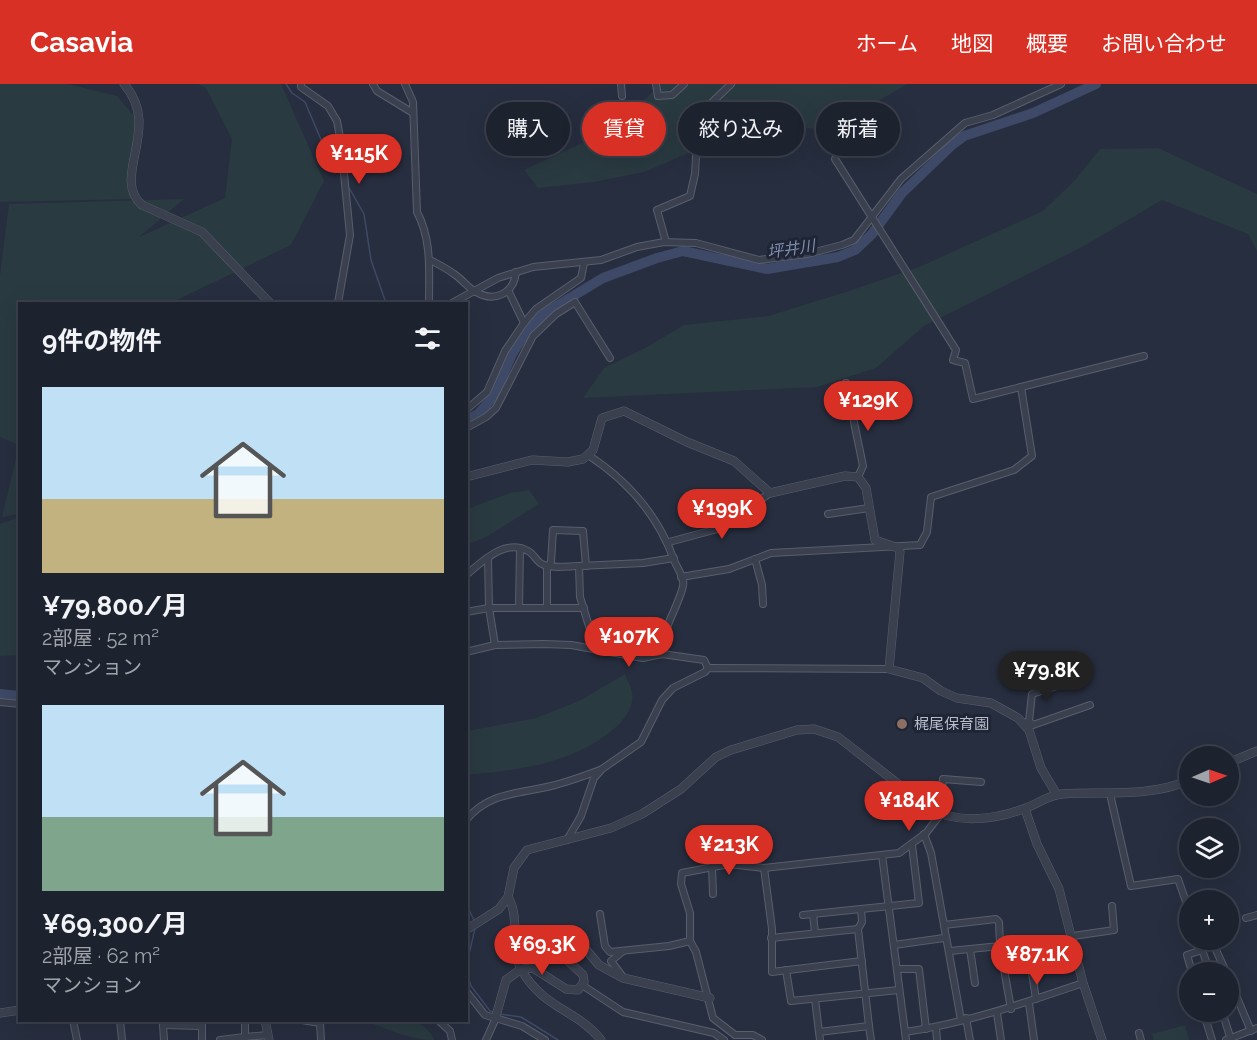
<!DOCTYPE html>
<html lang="ja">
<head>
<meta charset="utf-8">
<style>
	body { margin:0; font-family:Raleway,"Noto Sans JP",sans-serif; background:#2a2f3b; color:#f1f3f6; height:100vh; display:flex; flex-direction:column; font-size:22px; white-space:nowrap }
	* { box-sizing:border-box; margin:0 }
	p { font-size:20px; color:#a0a4aa }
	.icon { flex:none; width:33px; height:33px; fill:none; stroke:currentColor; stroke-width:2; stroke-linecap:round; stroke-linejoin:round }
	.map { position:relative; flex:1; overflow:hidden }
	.details { position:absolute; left:18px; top:218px; width:450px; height:720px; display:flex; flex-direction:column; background:#1d222f; border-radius:0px; box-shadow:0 6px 24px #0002,0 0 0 2px #3b3f4b }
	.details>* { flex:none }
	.hud { position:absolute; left:486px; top:18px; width:570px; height:54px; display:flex; gap:12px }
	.needle { width:39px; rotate:88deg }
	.controls { position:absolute; left:1179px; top:662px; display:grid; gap:12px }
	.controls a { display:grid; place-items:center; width:60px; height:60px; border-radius:50%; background:#1d222f; box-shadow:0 6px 24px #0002,0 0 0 2px #3b3f4b; font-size:30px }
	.price { position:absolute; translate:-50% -51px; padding:0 14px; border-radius:21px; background:#d93025; color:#fff; font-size:20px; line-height:39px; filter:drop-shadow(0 2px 3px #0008) }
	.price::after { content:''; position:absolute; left:50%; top:36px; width:18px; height:14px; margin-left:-9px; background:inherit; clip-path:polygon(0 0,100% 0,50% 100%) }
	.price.selected { background:#222; color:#fff }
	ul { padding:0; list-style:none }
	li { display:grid; align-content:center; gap:12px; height:318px; padding:0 24px }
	li span { display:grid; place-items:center; height:186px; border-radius:0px; color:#555 }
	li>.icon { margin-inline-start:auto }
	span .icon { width:108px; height:108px; fill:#fffc; stroke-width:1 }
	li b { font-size:26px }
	h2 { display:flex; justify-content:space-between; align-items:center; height:72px; padding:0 24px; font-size:26px }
	.pill { padding:0 21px; border-radius:27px; background:#1d222f; box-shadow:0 6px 24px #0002,0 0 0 2px #3b3f4b; font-size:21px; line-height:54px }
	.pill.selected { background:#d93025; color:#fff }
	header { display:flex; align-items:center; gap:36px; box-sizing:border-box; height:84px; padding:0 30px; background:#d93025; color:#fff }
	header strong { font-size:28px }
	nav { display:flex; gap:33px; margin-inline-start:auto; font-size:21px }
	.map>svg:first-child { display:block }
	.green { fill:#293a40 }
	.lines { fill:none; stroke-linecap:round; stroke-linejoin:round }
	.stream { stroke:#3d4967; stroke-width:1.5 }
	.river { stroke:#3d4967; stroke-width:10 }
	.minor-casing { stroke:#585e6d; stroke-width:8 }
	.tertiary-casing { stroke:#585e6d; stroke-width:9 }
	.minor { stroke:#3b404f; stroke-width:6 }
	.tertiary { stroke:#3b404f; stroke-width:8 }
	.education-dot { fill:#8d6e63; stroke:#1f2535; stroke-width:2 }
	.labels { text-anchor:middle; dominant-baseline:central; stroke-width:6; stroke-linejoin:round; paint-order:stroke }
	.poi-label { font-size:15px; fill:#b7bcca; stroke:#1f2535; text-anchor:start }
	.water-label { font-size:16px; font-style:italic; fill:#808eb0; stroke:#1f2535 }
</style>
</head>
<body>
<header>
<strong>Casavia</strong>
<nav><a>ホーム</a><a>地図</a><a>概要</a><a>お問い合わせ</a></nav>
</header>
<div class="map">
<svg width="1257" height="956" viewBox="0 0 1257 956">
	<rect width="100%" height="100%" fill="#272e3f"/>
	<g class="green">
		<polygon points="0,0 68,0 117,12 140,39 135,115 0,118"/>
		<polygon points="198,0 281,0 324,97 291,161 177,216 177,219 20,219 19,361 0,353 0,191 9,120 184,115 139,153 225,114 232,55 206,4"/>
		<polygon points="660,0 907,0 830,46 792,43 779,30 644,88 594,98 538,104 524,86 619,42"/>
		<polygon points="1158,64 1257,110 1257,167 1248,150 1162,116 1082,163 924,242 876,284 817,303 583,314 604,284 647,263 684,241 768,232 846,208 919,183 1043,127 1075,96 1100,65"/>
		<polygon points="19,362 19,430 2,433"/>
		<polygon points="529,406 539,420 488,452 467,461 467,425 510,409"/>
		<polygon points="19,433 19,571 0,572 0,440"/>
		<path d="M625 590C627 596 631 602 632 608 635 621 625 636 615 644 573 680 520 686 467 691V647L536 634 581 616Z"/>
		<path d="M360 936C382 936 424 928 434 956 407 956 386 943 360 936Z"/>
		<polygon points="1185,941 1189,956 1154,956 1152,950"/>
	</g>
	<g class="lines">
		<g class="stream">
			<polyline points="286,0 292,9 305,18 325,65 341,90"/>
			<polyline points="348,102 364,130 371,176 386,219"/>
			<polyline points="466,820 474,836"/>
			<polyline points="466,884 475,844"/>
			<polyline points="466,886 471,902 490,927 495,928"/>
			<polyline points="499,930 521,933 558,956"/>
		</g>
		<g class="river">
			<polyline points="466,336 478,330 494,312 512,270 528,245 545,229 603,194 657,174 683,167 767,185 838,173 855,166 872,150 902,109 952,61 964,52 1033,29 1096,0"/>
			<polyline points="0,610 20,612"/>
		</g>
		<g class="minor-casing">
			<g id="minor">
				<polyline points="301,0 301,3 328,22 337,37 341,59 350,151 338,219"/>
				<polyline points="373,0 377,7 413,29"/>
				<path d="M405 0 413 18 417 128C432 156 429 188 429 219"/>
				<polyline points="621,0 622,12"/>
				<polyline points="656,0 658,12 672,11 684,0"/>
				<polyline points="835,75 956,266 953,276 965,279 973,315 1021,303"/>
				<polyline points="666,158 657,126 690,112 695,90 698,37 702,28 731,0"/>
				<path d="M430 176C438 180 446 184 454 190 462 195 468 204 476 208 495 219 514 209 516 188"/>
				<polyline points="452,219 498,194 533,183 601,176 637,163 664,158 696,159 759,176 807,170 842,161 854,156 901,95 965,39 993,31 1061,0"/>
				<polyline points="524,239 536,225 581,194 584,179"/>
				<polyline points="846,299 863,382 858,393"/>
				<polyline points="466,326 487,308 505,267 524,239 509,208"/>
				<polyline points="466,344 486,333 496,324 533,252 556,230 575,218 610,274"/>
				<path d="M588 371C628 397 658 431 674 476 677 484 685 494 683 502 680 519 656 558 662 570"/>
				<polyline points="828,430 869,424"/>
				<polyline points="669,458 721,444 770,409"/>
				<polyline points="488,474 489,524 495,561"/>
				<polyline points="755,475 762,501 763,520"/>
				<path d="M466 491C483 477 505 454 528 467 534 470 536 477 542 480 551 485 569 482 579 482"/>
				<polyline points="681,493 729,485 771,469 920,461 927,448 931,413 1014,386 1032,372 1021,303 1144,272"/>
				<polyline points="519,523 520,464"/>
				<polyline points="547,523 547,485 551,478 553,446 583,447 586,482"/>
				<polyline points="466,528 489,524 584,524"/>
				<polyline points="596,565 580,513 579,482 643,479 674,474"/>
				<polyline points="466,568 495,561 544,560 571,561 643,574 662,570 704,576 708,584"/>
				<polyline points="0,618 20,620"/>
				<polyline points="1029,637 1033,641 1090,621"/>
				<polyline points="1024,639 1029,637 1032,610 1082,594"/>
				<polyline points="1110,710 1131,802 1178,795 1190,829"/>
				<polyline points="929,724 941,713 943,695 981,698"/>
				<path d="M466 736C489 708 519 710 551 702 568 698 584 692 600 686"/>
				<polyline points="924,750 931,769 961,936"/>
				<polyline points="567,756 581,732 594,694 602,685 641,658 662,616 673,604 705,588 708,584 889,585"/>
				<polyline points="882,771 906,956"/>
				<polyline points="712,783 713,810"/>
				<polyline points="764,784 772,845 772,888 862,877"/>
				<polyline points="600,830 605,862 610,868 669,862 690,857"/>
				<polyline points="813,830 815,849"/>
				<polyline points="803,831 861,825"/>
				<polyline points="1246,834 1257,831"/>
				<polyline points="944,841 996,835 999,838 1000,862 950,867"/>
				<polyline points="1073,852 1114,846 1112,822"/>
				<polyline points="771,854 858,845"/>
				<polyline points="1211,855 1226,888"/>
				<polyline points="894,861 944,854"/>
				<polyline points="1000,862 1011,925"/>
				<polyline points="970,865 975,899"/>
				<polyline points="622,868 611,877 623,893"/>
				<polyline points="1029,870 1036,915"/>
				<polyline points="897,885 919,885 926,945"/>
				<polyline points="786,886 791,917 899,906"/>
				<polyline points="1192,888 1187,871 1202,866 1210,888"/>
				<polyline points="1228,892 1251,947"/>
				<polyline points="582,901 623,928 714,949 724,956"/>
				<polyline points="466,907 485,931 522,942 545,956"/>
				<polyline points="815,915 819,948"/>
				<polyline points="1029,919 1034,956"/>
				<polyline points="1203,927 1212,956"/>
				<polyline points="1222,927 1231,956"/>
				<polyline points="997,929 1001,956"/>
				<polyline points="966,934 970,956"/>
				<polyline points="73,936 77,956"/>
				<polyline points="120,936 122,956"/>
				<polyline points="163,936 163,941 202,942"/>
				<polyline points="202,936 202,956"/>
				<polyline points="245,936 245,953 268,951"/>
				<polyline points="302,936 320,939 321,956"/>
				<polyline points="438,936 450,947 452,956"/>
				<polyline points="163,941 164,956"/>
				<polyline points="869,942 858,845 862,838 861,825 919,819 912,761"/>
				<polyline points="936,943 937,956"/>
				<path d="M905 948C967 939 1024 919 1083 899"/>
				<polyline points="1139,949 1141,956"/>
				<polyline points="220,956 245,953"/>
				<polyline points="486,956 496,934"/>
				<polyline points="762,956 753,951 735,951 713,934 696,868 690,857 690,829 681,800 682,789 729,780 764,784 899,769 926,749 940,731"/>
				<polyline points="820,956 819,948 869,942 871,956"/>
				<polyline points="1226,956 1257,944"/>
			</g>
		</g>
		<g class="tertiary-casing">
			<g id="tertiary">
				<path d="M124 0C163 44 110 93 142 121L202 148 270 219"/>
				<polyline points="466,393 532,376 568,378 583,375 593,366 602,334 624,327 687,358 734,377 770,409 845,392 858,393 866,404 875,456 898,464 900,468 889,585 923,594 941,607 957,614 991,619 1018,634 1029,646 1041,684 1057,711"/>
				<polyline points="1228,679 1257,667"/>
				<polyline points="1025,725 1037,760 1059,805 1083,899 1102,956"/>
				<path d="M508 813C521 835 509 862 521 885 543 925 578 926 601 956"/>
				<path d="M466 846 499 825 508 813 514 784 527 766 611 744 642 730 681 705 716 673 731 666 797 646 814 645 838 653 929 724C956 740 994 736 1023 725 1036 721 1048 711 1062 710 1105 707 1148 714 1190 696"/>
				<polyline points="0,929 20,926"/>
				<polyline points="496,932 506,896 521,885 533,884 566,905 578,906 584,898 583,891 564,873 566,862 574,859 583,862 599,881 623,894 710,914"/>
				<polyline points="265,936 269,956"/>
			</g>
		</g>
		<use href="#minor" class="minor"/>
		<use href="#tertiary" class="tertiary"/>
	</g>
	<circle class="education-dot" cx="902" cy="640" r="6"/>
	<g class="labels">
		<g class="poi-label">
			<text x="914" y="640">梶尾保育園</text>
		</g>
		<g class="water-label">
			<text transform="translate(791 165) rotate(-8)">坪井川</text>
		</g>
	</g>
</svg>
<div class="controls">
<a><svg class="needle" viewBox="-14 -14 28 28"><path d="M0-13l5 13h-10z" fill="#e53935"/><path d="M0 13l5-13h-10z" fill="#a0a4aa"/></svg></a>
<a><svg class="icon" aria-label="layers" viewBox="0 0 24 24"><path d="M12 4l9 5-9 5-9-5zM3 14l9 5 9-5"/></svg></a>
<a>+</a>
<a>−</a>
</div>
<b class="price" style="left:359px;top:101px">¥115K</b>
<b class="price" style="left:868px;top:348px">¥129K</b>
<b class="price" style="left:722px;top:456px">¥199K</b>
<b class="price" style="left:629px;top:584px">¥107K</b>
<b class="price selected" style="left:1046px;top:618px">¥79.8K</b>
<b class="price" style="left:909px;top:748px">¥184K</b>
<b class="price" style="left:729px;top:792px">¥213K</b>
<b class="price" style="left:542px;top:892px">¥69.3K</b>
<b class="price" style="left:1037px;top:902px">¥87.1K</b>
<div class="hud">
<a class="pill">購入</a>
<a class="pill selected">賃貸</a>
<a class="pill">絞り込み</a>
<a class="pill">新着</a>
</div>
<section class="details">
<h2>9件の物件<svg class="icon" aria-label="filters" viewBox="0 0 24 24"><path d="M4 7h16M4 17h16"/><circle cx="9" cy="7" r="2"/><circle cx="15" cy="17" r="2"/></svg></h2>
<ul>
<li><span style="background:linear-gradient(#bfe0f5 60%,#c2b280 0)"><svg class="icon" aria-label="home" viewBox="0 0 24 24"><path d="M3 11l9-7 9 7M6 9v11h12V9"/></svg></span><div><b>¥79,800/月</b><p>2部屋 · 52 m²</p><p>マンション</p></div></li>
<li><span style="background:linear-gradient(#bfe0f5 60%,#7fa58c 0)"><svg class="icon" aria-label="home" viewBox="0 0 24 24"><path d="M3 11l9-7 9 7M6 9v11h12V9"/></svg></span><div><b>¥69,300/月</b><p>2部屋 · 62 m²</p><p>マンション</p></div></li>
</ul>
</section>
</div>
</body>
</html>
